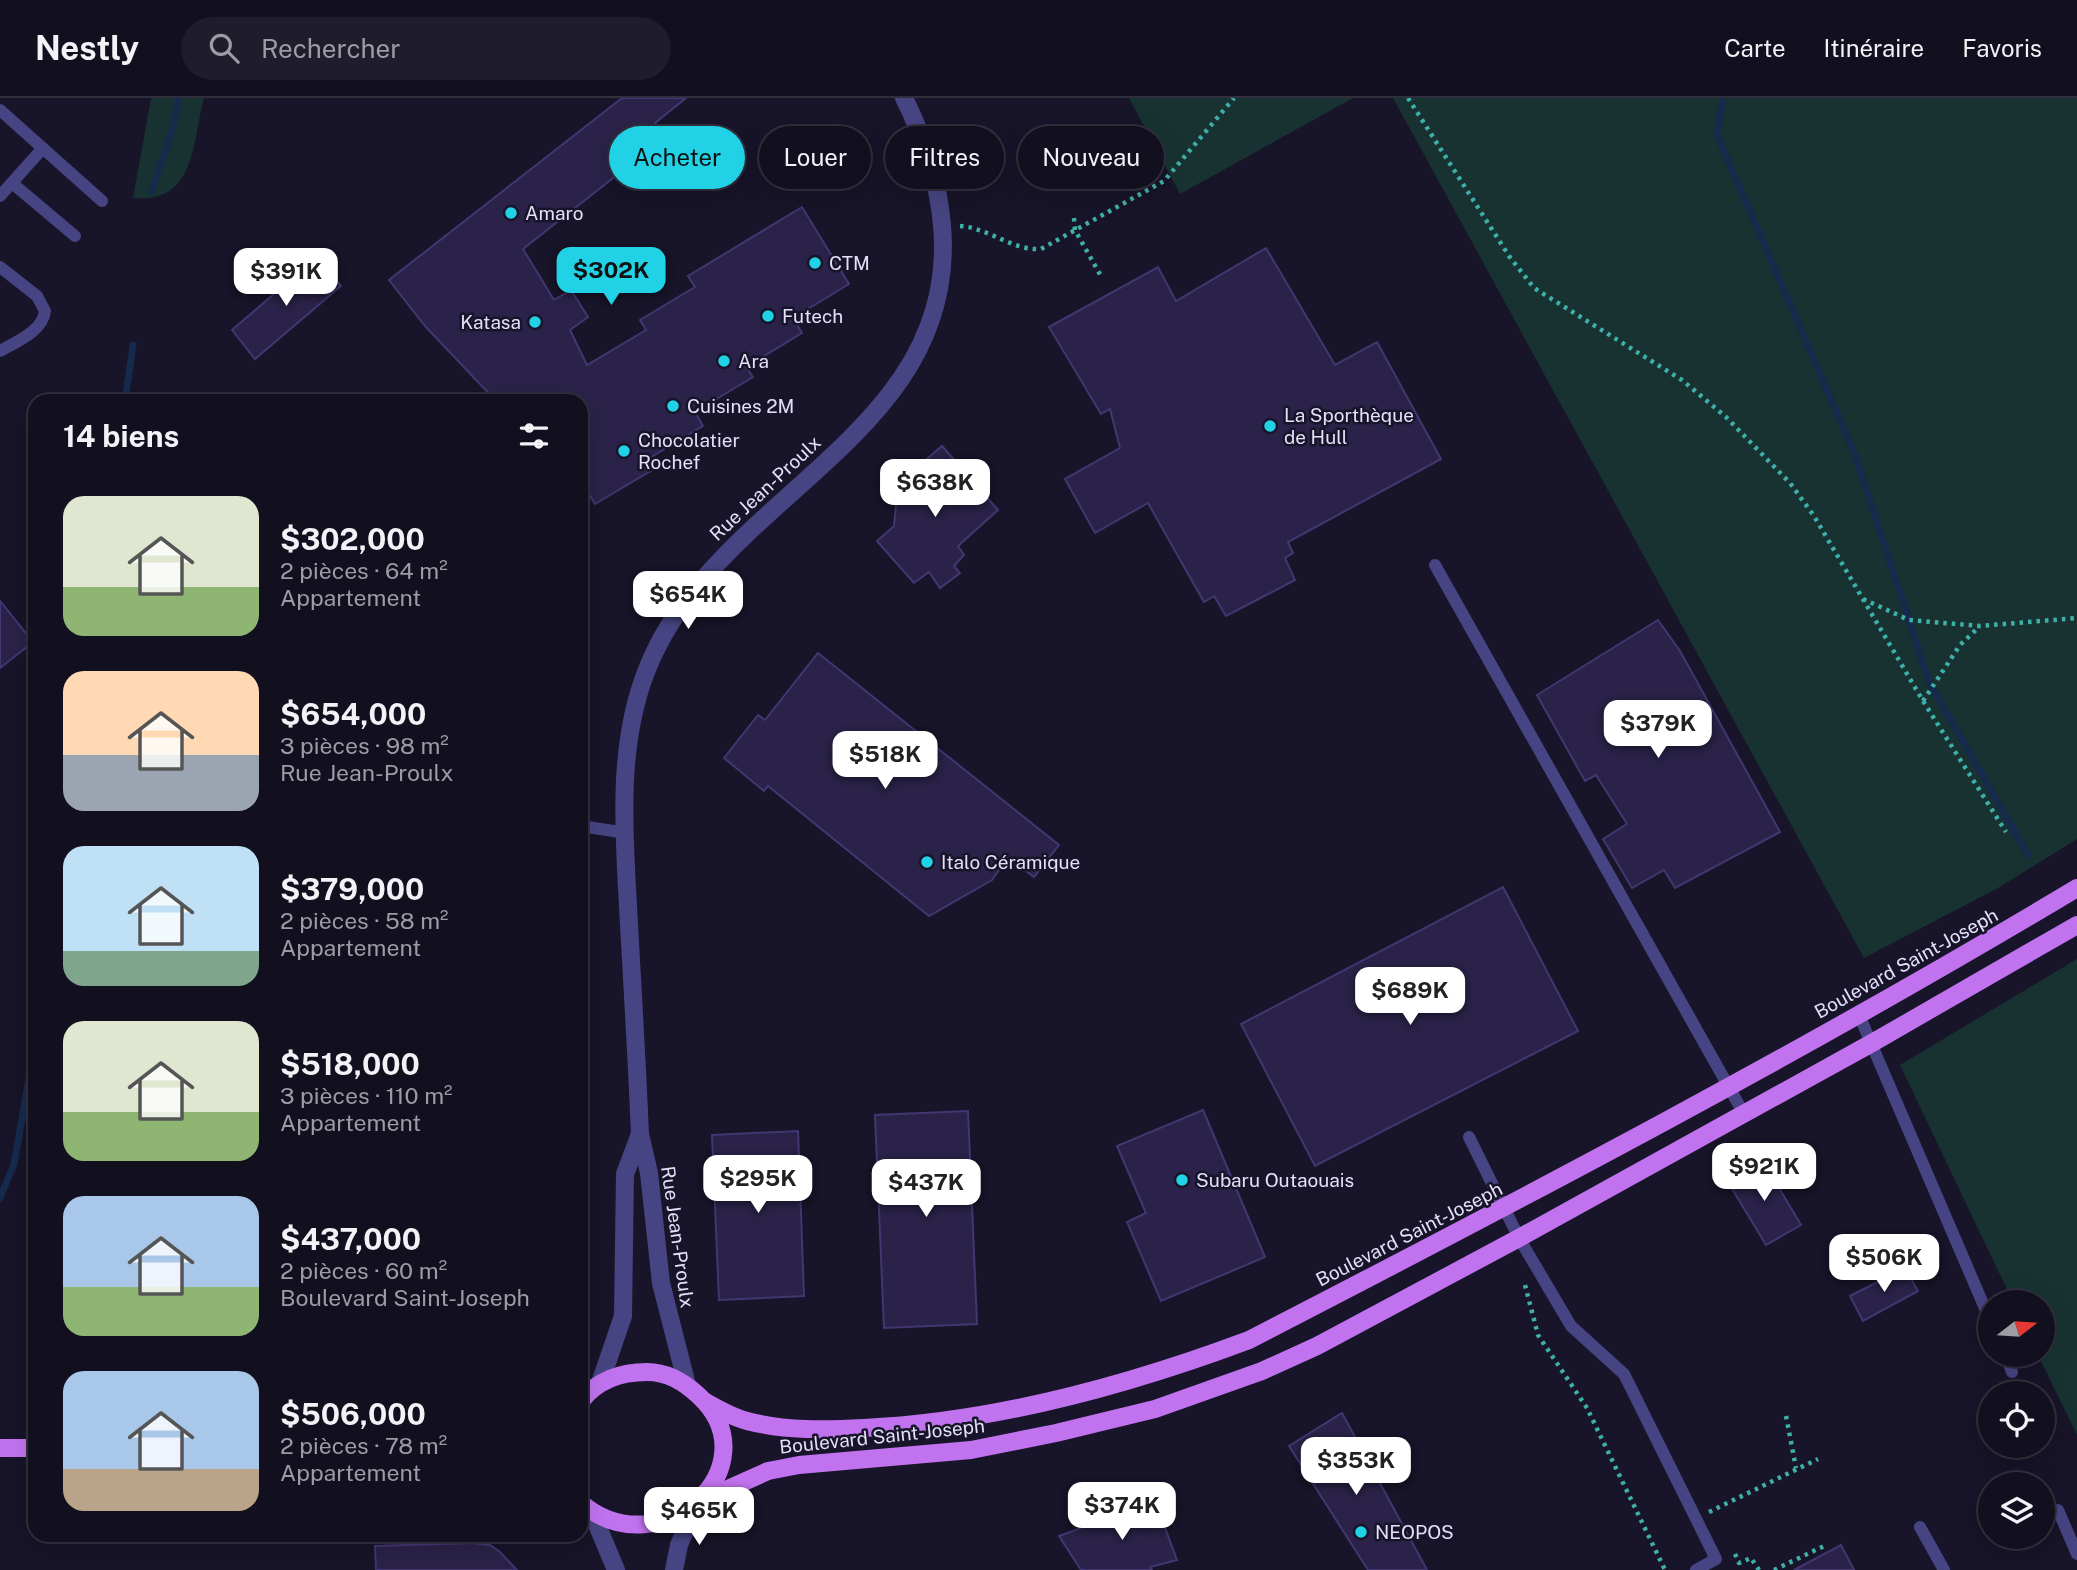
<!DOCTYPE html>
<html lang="fr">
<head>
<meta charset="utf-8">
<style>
	body { margin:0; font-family:"Public Sans",sans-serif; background:#1f1d2c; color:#f1f3f6; height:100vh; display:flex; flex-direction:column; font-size:26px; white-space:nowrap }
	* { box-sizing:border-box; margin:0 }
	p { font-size:23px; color:#9c9ca4 }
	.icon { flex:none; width:38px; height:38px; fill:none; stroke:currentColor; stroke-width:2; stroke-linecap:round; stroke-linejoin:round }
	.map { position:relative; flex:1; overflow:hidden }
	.details { position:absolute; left:28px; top:296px; width:560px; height:1148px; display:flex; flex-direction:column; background:#120f1f; border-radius:21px; box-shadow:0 7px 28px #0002,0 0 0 2px #312f3d }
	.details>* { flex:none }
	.top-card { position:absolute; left:609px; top:28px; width:665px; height:63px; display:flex; gap:14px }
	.needle { width:46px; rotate:73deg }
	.buttons { position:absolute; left:1978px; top:1192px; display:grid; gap:14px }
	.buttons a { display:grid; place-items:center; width:77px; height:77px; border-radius:50%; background:#120f1f; box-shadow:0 7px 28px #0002,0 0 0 2px #312f3d; font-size:35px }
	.price { position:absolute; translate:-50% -60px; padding:0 16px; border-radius:14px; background:#fff; color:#222; font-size:23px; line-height:46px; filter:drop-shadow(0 2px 4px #0008) }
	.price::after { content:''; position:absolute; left:50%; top:42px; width:21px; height:16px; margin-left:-10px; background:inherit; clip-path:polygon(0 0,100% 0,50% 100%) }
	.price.current { background:#21d2e6; color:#111 }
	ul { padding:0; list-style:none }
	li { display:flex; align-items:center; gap:21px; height:175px; padding:0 35px }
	li span { display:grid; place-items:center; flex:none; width:196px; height:140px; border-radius:21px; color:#555 }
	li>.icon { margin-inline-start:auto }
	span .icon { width:84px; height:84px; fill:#fffc; stroke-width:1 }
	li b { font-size:30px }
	h2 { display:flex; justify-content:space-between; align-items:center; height:84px; padding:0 35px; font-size:30px }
	.chip { padding:0 24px; border-radius:32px; background:#120f1f; box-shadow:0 7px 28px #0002,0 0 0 2px #312f3d; font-size:24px; line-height:63px }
	.chip.current { background:#21d2e6; color:#111 }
	header { display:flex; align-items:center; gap:42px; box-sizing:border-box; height:98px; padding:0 35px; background:#120f1f; border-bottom:2px solid #312f3d }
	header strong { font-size:33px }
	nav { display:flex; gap:38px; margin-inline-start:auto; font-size:24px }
	.search { width:490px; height:63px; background:#1f1d2c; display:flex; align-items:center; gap:18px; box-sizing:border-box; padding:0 24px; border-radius:38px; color:#9c9ca4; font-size:26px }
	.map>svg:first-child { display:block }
	.green { fill:#183232 }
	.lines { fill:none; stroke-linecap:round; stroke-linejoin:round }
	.stream { stroke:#162a4c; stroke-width:7 }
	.building { fill:#2a2248; stroke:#423771; stroke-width:2 }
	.path { stroke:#3fb0a9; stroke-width:4.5; stroke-dasharray:3.5 5; stroke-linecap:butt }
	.service { stroke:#474483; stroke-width:12 }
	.tertiary { stroke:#474483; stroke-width:18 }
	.primary { stroke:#c173ef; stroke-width:18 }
	.poi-dot { fill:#21d2e6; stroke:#181429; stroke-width:2.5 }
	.labels { text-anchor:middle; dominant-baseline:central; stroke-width:5; stroke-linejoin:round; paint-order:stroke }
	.poi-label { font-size:19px; fill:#e3e0fb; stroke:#181429; text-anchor:start }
	.street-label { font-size:19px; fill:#e3e0fb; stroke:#181429 }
</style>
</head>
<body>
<header>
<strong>Nestly</strong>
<div class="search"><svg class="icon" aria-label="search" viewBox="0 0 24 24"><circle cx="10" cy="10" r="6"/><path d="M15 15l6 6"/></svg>Rechercher</div>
<nav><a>Carte</a><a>Itinéraire</a><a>Favoris</a></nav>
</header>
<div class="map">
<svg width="2077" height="1472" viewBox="0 0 2077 1472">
	<rect width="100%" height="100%" fill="#181429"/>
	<g class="green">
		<path d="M151 0H204C192 45 196 106 133 100Z"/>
		<polygon points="1129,0 1353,0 1180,96"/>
		<polygon points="1393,0 2077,0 2077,741 1998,790 1864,860"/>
		<polygon points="2077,861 2077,1337 2038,1257 2042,1256 2042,1204 2013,1204 1900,967"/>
	</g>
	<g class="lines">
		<g class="stream">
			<polyline points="1723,0 1717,37 1855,357 1929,584 2028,757"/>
			<path d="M152 93C161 61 175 33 178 0"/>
			<polyline points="125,303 133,247"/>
			<polyline points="0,1100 14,1066 35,946"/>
		</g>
	</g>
	<g class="building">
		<polygon points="622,0 686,0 655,25 665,39 523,151 554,202 571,192 588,219 570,232 587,267 646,232 640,222 695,189 688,178 802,109 849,186 793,220 802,235 746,269 753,279 695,314 703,328 648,361 654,371 595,406 581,383 581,303 496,303 425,228 389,182"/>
		<polygon points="1266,150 1335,267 1377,244 1441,361 1288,444 1293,455 1285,460 1295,482 1226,518 1214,498 1204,504 1148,405 1095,435 1065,381 1120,350 1110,311 1101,316 1049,229 1158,169 1176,203"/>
		<polygon points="317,159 341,188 255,261 232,232"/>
		<polygon points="942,348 998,412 958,448 964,457 954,468 960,475 940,490 929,474 914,485 877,443 894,428 898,386"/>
		<polygon points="0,503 33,544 0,570"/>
		<polygon points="1658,522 1680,553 1780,734 1675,790 1664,772 1632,790 1603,741 1627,726 1596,677 1585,683 1537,597"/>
		<polygon points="818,555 1059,747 1034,779 1008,759 992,782 929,818 768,688 764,693 724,660 758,617 765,622"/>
		<polygon points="1503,789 1578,933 1315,1068 1241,926"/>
		<polygon points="1203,1012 1265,1159 1161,1203 1127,1124 1146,1115 1117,1048"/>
		<polygon points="968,1013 977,1226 884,1230 875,1017"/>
		<polygon points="798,1033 804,1198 719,1202 712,1037"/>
		<polygon points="1763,1063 1801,1127 1766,1147 1728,1084"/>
		<polygon points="1905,1170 1918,1193 1863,1223 1850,1198"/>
		<polygon points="1342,1315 1427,1472 1368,1472 1289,1348"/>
		<polygon points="1155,1403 1177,1462 1150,1469 1152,1472 1081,1472 1059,1438"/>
		<polygon points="473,1445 490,1447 500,1454 517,1472 376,1472 375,1448"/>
		<polygon points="1841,1447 1854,1472 1794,1472"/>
	</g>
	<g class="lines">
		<g class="path">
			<polyline points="1408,0 1509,158 1534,190 1682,282 1726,319 1790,385 1814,418 1923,603 2006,734"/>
			<polyline points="1074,120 1075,132 1102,180"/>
			<path d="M960 128C989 130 1013 153 1041 151L1164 83 1234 0"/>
			<polyline points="1863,501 1909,522 1980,528 2077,520"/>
			<polyline points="1923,603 1960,547 1979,529"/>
			<polyline points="1525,1187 1538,1237 1587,1310 1665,1472"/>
			<polyline points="1786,1318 1796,1370"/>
			<polyline points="1709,1414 1818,1361"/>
			<polyline points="1735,1456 1739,1465 1751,1460 1759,1472"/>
			<polyline points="1774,1472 1824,1448"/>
		</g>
		<g class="service">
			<polyline points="0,12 102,103"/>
			<polyline points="12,85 75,138"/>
			<polyline points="0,98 43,50"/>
			<path d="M0 169 37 198 45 213C43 233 16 244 0 253"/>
			<polyline points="1435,467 1744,1016"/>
			<polyline points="581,728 626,735"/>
			<polyline points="1859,917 1990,1222"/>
			<polyline points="1469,1039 1519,1140 1571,1228 1624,1276 1716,1461 1696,1472"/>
			<polyline points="2005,1256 2012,1274"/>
			<polyline points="2058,1412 2077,1456"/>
			<polyline points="1920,1429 1944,1472"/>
		</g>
		<g class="tertiary">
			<polyline points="600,1285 623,1218 625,1076 640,1036"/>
			<path d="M687 1287 661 1185 649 1075 640 1036C637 966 633 897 629 827 625 744 615 654 646 574 714 396 960 340 942 127 938 81 924 40 904 0"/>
			<polyline points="593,1417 616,1472"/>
			<polyline points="674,1472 679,1447 692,1417"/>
		</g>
		<g class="primary">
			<path d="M581 1303C597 1282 622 1274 647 1274 668 1274 684 1284 699 1298 774 1368 660 1472 581 1405"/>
			<path d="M704 1303C718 1311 732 1319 747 1323 785 1333 826 1332 864 1330 995 1324 1126 1288 1249 1242 1528 1098 1807 952 2077 790"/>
			<polyline points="0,1350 35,1350"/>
			<polyline points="708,1400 768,1373 799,1367 971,1352 1056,1335 1155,1311 1262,1273 1317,1248 1519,1140 1872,945 2077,827"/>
		</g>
	</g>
	<g class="poi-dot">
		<circle cx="511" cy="115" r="7"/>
		<circle cx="815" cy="165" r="7"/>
		<circle cx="768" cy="218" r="7"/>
		<circle cx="535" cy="224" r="7"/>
		<circle cx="724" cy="263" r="7"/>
		<circle cx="673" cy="308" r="7"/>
		<circle cx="1270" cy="328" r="7"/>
		<circle cx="624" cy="353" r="7"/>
		<circle cx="927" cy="764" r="7"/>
		<circle cx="1182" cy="1082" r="7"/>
		<circle cx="1361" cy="1434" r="7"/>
	</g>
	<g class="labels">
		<g class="poi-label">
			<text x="525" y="115">Amaro</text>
			<text x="829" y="165">CTM</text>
			<text x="782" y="218">Futech</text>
			<text x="521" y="224" text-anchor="end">Katasa</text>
			<text x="738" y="263">Ara</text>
			<text x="687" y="308">Cuisines 2M</text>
			<text x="1284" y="317">La Sporthèque<tspan x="1284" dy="22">de Hull</tspan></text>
			<text x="638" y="342">Chocolatier<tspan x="638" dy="22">Rochef</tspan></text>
			<text x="941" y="764">Italo Céramique</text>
			<text x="1196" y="1082">Subaru Outaouais</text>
			<text x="1375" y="1434">NEOPOS</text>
		</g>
		<g class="street-label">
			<text transform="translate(765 390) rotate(-43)">Rue Jean-Proulx</text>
			<text transform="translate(1906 865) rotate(-29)">Boulevard Saint-Joseph</text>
			<text transform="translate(1409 1136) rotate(-27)">Boulevard Saint-Joseph</text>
			<text transform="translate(678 1139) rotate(82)">Rue Jean-Proulx</text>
			<text transform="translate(882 1338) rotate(-6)">Boulevard Saint-Joseph</text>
		</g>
	</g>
</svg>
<div class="buttons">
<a><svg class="needle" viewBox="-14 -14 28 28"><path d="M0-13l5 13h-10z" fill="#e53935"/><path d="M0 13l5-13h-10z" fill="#9c9ca4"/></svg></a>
<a><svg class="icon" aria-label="locate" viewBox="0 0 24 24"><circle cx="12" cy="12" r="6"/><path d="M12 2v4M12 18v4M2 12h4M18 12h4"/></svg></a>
<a><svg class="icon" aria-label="layers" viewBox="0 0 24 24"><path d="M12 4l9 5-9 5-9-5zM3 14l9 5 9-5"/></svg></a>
</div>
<b class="price current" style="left:611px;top:209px">$302K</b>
<b class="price" style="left:286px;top:210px">$391K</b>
<b class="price" style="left:935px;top:421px">$638K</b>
<b class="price" style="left:688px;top:533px">$654K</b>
<b class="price" style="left:1658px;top:662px">$379K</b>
<b class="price" style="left:885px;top:693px">$518K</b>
<b class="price" style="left:1410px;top:929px">$689K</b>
<b class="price" style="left:1764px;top:1105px">$921K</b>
<b class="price" style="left:758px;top:1117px">$295K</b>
<b class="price" style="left:926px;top:1121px">$437K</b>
<b class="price" style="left:1884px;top:1196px">$506K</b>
<b class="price" style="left:1356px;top:1399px">$353K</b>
<b class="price" style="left:1122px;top:1444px">$374K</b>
<b class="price" style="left:699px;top:1449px">$465K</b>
<div class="top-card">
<a class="chip current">Acheter</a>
<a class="chip">Louer</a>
<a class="chip">Filtres</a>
<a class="chip">Nouveau</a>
</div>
<section class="details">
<h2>14 biens<svg class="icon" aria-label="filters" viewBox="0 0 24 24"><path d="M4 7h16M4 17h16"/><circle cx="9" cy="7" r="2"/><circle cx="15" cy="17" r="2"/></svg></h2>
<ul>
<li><span style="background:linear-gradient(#dfe7d0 65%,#8fb573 0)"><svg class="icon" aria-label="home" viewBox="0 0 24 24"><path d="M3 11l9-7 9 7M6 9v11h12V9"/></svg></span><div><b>$302,000</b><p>2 pièces · 64 m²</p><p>Appartement</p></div></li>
<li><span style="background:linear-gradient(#ffd9b3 60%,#9aa5b1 0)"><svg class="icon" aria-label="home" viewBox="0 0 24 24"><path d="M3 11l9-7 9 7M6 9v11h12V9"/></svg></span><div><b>$654,000</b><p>3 pièces · 98 m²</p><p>Rue Jean-Proulx</p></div></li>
<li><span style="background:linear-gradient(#bfe0f5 75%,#7fa58c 0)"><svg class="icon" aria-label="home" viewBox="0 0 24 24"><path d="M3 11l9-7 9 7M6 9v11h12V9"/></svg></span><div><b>$379,000</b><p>2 pièces · 58 m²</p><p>Appartement</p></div></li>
<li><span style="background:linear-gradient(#dfe7d0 65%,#8fb573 0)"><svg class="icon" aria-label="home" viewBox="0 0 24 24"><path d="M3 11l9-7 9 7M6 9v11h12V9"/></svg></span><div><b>$518,000</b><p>3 pièces · 110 m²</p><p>Appartement</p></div></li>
<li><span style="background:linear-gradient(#a9c7e8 65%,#8fb573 0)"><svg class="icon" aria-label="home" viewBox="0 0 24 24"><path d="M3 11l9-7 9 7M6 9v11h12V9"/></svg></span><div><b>$437,000</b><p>2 pièces · 60 m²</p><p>Boulevard Saint-Joseph</p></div></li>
<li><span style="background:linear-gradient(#a9c7e8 70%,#b9a48a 0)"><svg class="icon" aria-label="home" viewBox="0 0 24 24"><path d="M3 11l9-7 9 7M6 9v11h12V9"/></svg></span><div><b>$506,000</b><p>2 pièces · 78 m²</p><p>Appartement</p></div></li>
</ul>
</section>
</div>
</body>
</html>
